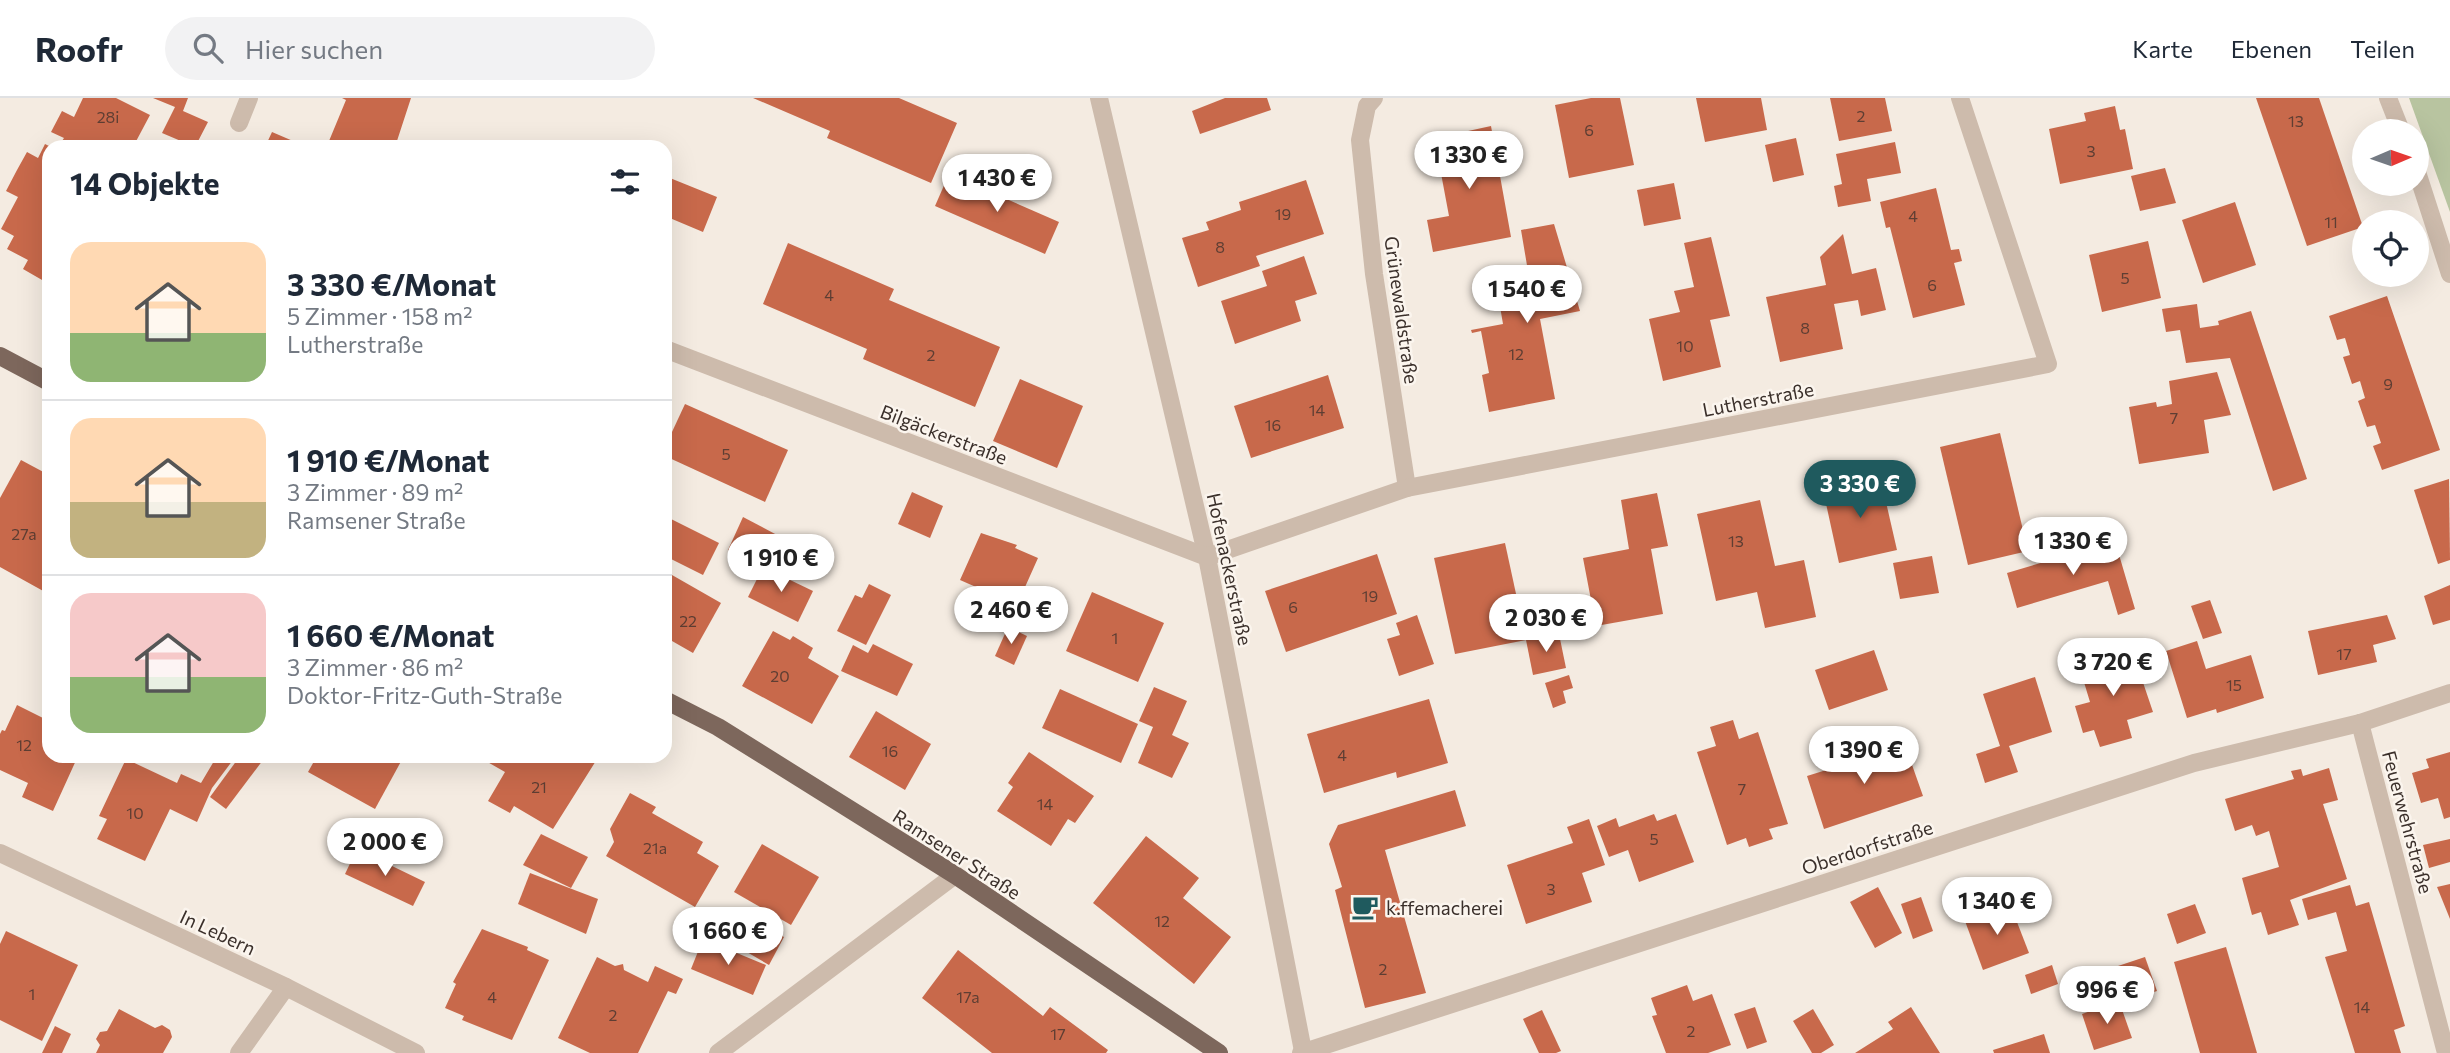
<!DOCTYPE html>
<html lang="de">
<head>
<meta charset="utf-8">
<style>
	body { margin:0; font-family:Commissioner,sans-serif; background:#f2f2f3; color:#1f2937; height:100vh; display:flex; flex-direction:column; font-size:26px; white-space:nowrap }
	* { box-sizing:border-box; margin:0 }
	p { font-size:23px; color:#747a83 }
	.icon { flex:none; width:38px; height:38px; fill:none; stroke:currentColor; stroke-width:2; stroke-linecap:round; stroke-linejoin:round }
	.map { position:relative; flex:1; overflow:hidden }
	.details { position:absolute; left:42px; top:42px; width:630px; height:623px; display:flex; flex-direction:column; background:#fff; border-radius:21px; box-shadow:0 7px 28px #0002 }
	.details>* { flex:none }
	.needle { width:46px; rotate:88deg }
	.controls { position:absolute; left:2352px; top:21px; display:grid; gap:14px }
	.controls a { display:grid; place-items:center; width:77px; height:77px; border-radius:50%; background:#fff; box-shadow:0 7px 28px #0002; font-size:35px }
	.price { position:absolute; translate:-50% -60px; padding:0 16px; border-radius:24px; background:#fff; color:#222; font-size:23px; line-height:46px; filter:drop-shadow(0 2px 4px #0008) }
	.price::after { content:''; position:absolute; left:50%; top:42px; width:21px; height:16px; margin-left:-10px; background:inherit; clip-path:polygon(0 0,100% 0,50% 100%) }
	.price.selected { background:#1f5a5e; color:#fff }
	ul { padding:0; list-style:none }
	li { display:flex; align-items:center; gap:21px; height:175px; padding:0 28px }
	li+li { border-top:2px solid #e0e1e3 }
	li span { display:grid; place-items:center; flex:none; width:196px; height:140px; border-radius:21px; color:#555 }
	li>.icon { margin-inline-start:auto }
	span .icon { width:84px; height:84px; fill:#fffc; stroke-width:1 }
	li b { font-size:30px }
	h2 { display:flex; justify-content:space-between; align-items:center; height:84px; padding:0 28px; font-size:30px }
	header { display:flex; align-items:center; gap:42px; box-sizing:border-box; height:98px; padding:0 35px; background:#fff; border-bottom:2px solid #e0e1e3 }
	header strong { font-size:33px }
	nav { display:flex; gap:38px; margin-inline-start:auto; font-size:24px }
	.search { width:490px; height:63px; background:#f2f2f3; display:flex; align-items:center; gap:18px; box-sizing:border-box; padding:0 24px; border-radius:38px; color:#747a83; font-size:26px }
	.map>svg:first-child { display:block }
	.green { fill:#b8c4a0 }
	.building { fill:#c8694b }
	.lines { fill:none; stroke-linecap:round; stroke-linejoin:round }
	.minor { stroke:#cdbbac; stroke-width:18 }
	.major { stroke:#7d675c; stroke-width:18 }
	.labels { text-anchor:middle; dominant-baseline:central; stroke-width:5; stroke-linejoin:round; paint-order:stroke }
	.number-label { font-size:16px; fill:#5e3e33 }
	.street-label { font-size:19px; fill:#3b302b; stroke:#fbf5ee }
	.poi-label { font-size:19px; fill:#3b302b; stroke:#fbf5ee; text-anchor:start }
</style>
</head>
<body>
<header>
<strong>Roofr</strong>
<div class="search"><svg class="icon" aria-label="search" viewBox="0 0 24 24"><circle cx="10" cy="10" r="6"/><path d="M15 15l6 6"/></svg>Hier suchen</div>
<nav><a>Karte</a><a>Ebenen</a><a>Teilen</a></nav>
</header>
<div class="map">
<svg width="2450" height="955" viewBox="0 0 2450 955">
	<rect width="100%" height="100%" fill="#f4ebe1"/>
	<polygon class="green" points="2409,0 2450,0 2450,114"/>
	<g class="building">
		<polygon points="83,0 116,0 150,17 133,49 58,49 64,40 51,34 62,13 74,19"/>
		<polygon points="153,0 188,0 183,13 208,24 195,49 162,35 175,9"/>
		<polygon points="342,0 411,0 395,49 345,49 329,43 346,2"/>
		<polygon points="753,0 899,0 957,25 931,85 827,40 830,33"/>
		<polygon points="1267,0 1271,12 1200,36 1192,13 1225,0"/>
		<polygon points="1591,0 1620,0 1634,67 1569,80 1555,7"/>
		<polygon points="1696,0 1761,0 1767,32 1705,44"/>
		<polygon points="1830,0 1885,0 1892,33 1839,43"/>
		<polygon points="2256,0 2319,0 2363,129 2307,148"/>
		<polygon points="2115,8 2120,32 2125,31 2133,71 2060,86 2049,31 2086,23 2084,15"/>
		<polygon points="1491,28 1511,139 1433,154 1427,122 1449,118 1440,70 1432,71 1427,42"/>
		<polygon points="272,34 307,49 265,49"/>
		<polygon points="1796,40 1804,77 1773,84 1765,47"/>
		<polygon points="1895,44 1901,75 1867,81 1871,103 1838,109 1834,88 1842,86 1836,56"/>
		<polygon points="45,46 49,48 49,186 23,171 28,162 7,151 14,138 1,131 18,99 6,93 17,72 27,54 38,60"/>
		<polygon points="2165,70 2176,105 2140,113 2131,78"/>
		<polygon points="949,76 1059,124 1045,156 935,108"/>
		<polygon points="665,78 717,99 703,134 665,118"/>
		<polygon points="1306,82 1324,136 1256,158 1260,168 1198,189 1182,140 1209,132 1206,124 1241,112 1239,104"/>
		<polygon points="1674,85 1681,121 1644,128 1637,92"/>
		<polygon points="1936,90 1951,152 1959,151 1962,163 1954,165 1965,207 1913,220 1890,129 1886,130 1880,104"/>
		<polygon points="2235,104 2256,167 2203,185 2182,122"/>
		<polygon points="1554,126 1580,213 1540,221 1555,301 1489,314 1482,277 1489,275 1481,233 1472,235 1471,232 1503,226 1497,191 1530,185 1521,132"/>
		<polygon points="1843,136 1852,176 1876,170 1886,212 1861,218 1858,202 1834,206 1843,251 1780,264 1766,199 1826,187 1820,159"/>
		<polygon points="1711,139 1730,218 1710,222 1721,269 1663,283 1649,221 1680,214 1674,193 1694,189 1684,145"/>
		<polygon points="2148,143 2161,200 2102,214 2089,157"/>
		<polygon points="788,145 894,191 889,202 1000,249 975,309 863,261 867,251 763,206"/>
		<polygon points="1304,158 1317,196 1295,203 1301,223 1235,246 1221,203 1267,188 1262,173"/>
		<polygon points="2387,198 2440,352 2382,372 2373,348 2381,345 2375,327 2367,329 2358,303 2365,300 2360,283 2352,286 2343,259 2350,257 2345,240 2337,242 2329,218"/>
		<polygon points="2197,206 2200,230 2219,227 2218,223 2251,213 2307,381 2273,393 2230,260 2186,265 2180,232 2166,234 2162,211"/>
		<polygon points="2217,274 2231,317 2204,322 2209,355 2139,366 2129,309 2156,304 2157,309 2172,306 2169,283"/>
		<polygon points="1328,277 1344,330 1251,360 1234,308"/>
		<polygon points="1020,281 1083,308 1057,370 993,343"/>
		<polygon points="685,306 788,352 765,404 665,358 665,349"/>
		<polygon points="2000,335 2028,453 1968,467 1940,349"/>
		<polygon points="21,362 49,377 49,486 45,494 0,469 0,400"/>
		<polygon points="1880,378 1897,452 1839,465 1823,392"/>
		<polygon points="2449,381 2450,462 2438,466 2414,392"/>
		<polygon points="912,394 943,408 930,440 898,426"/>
		<polygon points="1657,395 1668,448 1651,451 1663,516 1596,528 1583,460 1629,451 1621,402"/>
		<polygon points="1760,402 1775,468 1804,462 1816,519 1765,530 1757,494 1716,503 1697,416"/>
		<polygon points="665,418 719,445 703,477 665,458"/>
		<polygon points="743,419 777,437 763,469 728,452"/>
		<polygon points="981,435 1017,447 1015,450 1038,460 1017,507 960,482"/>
		<polygon points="2115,443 2135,511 2118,517 2108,483 2017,510 2007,475"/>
		<polygon points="1505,445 1526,542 1455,556 1434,460"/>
		<polygon points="1377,456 1397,516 1286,554 1265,493"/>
		<polygon points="1932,458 1939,495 1900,501 1893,465"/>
		<polygon points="763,469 813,493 798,524 748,499"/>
		<polygon points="665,473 721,505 693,555 665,539"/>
		<polygon points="869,486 891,497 866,547 837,533 855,497 862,500"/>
		<polygon points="2450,487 2450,522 2433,527 2424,498"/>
		<polygon points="1092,494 1164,525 1138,584 1066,553"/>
		<polygon points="2210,502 2222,535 2203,541 2191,508"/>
		<polygon points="1417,517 1434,566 1399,578 1387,541 1400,537 1396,525"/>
		<polygon points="2387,517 2396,541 2373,547 2377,564 2318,577 2308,533"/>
		<polygon points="1008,529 1027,538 1014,567 995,558"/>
		<polygon points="773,533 790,542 793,538 813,550 808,560 839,578 812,626 742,588"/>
		<polygon points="1559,536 1566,570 1533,577 1526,542"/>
		<polygon points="2197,543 2206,571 2251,557 2264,600 2217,615 2216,611 2187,620 2166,553"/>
		<polygon points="873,546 913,566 897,598 841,573 853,547 868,555"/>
		<polygon points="1874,552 1888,592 1829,612 1815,572"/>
		<polygon points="2132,552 2153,614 2127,622 2132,640 2100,649 2094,632 2083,635 2075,608 2090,604 2080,571"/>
		<polygon points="1569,577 1573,590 1563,593 1566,605 1553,610 1545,585"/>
		<polygon points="2035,579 2052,634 2009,648 2018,674 1985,685 1976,656 2000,648 1983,596"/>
		<polygon points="1154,589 1187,603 1172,637 1189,645 1172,680 1138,665 1153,629 1139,623"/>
		<polygon points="1060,591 1138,626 1121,665 1042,630"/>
		<polygon points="1429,601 1448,665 1397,680 1396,674 1324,695 1307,636"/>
		<polygon points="17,607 49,623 49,658 78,658 53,713 22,699 28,685 0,672 0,636 2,632 5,633"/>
		<polygon points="876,613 931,646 905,692 849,659"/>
		<polygon points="1733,622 1739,641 1758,634 1788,726 1769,731 1773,741 1749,749 1746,740 1727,747 1697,654 1716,648 1710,629"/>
		<polygon points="1905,647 1923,698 1824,731 1807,678 1836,669 1833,660 1846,656 1849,665"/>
		<polygon points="1029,654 1094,698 1075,725 1068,721 1051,748 997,713 1013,689 1008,685"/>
		<polygon points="2450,654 2450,719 2444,721 2438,700 2421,705 2412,675 2429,670 2426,661"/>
		<polygon points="217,658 236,658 212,690 197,724 170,711 145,763 97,741 107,721 99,718 126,661 177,685 181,676 201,685"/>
		<polygon points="240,658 266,658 226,711 210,699"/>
		<polygon points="317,658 404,658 375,711 308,674"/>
		<polygon points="477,658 599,658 553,731 514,708 510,715 488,703 505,674"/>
		<polygon points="2329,670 2338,702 2323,706 2347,781 2290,802 2299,827 2268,837 2261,814 2252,817 2242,780 2279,769 2269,733 2256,738 2252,727 2235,733 2225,701 2294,681 2291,673 2301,671 2303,678"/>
		<polygon points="1455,692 1466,728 1385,752 1426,895 1365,910 1335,792 1342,789 1329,746 1338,727"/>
		<polygon points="630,695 656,709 652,715 703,744 697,755 719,768 695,809 606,758 614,744 610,731"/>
		<polygon points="1654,716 1657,723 1676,716 1694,764 1639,784 1628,752 1609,759 1597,728 1616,720 1619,729"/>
		<polygon points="1589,721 1605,767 1582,775 1592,804 1526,826 1507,767 1573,745 1567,729"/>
		<polygon points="541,736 588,759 571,790 523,767"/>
		<polygon points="1146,738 1199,780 1183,800 1231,839 1194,886 1093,805"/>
		<polygon points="2450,741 2450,764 2429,770 2423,747"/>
		<polygon points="762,746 819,779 791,827 734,794"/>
		<polygon points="357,751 425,784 413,808 345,776"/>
		<polygon points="530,775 598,801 586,836 518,806"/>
		<polygon points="2450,786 2450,821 2437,789"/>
		<polygon points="2350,787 2356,808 2369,804 2405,928 2394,932 2401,955 2355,955 2325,859 2347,853 2336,814 2308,822 2302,801"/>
		<polygon points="1878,789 1902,835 1875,850 1850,804"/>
		<polygon points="1921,799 1933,833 1913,841 1901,806"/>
		<polygon points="2010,806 2029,855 1983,872 1965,823"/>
		<polygon points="2195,806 2206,835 2177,846 2167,816"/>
		<polygon points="755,823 784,839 769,867 740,850"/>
		<polygon points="482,831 528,849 527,852 549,862 512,942 462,922 464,918 445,910 456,886 453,884"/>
		<polygon points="6,833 78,867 42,943 0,922 0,846"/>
		<polygon points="703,841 766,867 753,897 691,871"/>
		<polygon points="2226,849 2241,900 2257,955 2200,955 2174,864"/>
		<polygon points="958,852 1043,918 1050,909 1108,952 1106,955 992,955 922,900"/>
		<polygon points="597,859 615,868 623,866 624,872 648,884 655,868 683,881 676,896 668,893 638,955 590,955 558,940"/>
		<polygon points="2145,859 2157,893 2120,905 2109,871"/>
		<polygon points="2052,867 2058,886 2031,896 2025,877"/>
		<polygon points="1687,887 1693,903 1712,896 1731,947 1708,955 1666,955 1652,918 1657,917 1651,900"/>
		<polygon points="2119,903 2132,940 2094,952 2082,916"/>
		<polygon points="1755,909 1767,944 1747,951 1734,916"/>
		<polygon points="1911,909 1940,955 1855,955 1893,931 1888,924"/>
		<polygon points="119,911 155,930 162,927 170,932 172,939 163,955 96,955 100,947 96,941 100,934 107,933"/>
		<polygon points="1813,911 1834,947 1821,955 1812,955 1793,923"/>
		<polygon points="1542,912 1561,953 1556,955 1539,955 1523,921"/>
		<polygon points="55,928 71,936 62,955 42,955"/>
		<polygon points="2044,936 2050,955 1994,955 1993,952"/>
	</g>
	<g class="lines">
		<g class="minor">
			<polyline points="1099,0 1207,459 1303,953"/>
			<polyline points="1374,0 1367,8 1360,42 1374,176 1407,390"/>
			<polyline points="2388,0 2401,33"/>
			<polyline points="239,25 249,0"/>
			<polyline points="2417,74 2450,176"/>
			<polyline points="665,251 1207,459 1407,390 2048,266 1960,0"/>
			<polyline points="2360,625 2446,955"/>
			<polyline points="0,755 286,889 416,955"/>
			<polyline points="239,955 286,889"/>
			<polyline points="718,955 955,777"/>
			<polyline points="1301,955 2194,665 2360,625 2450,595"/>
		</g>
		<g class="major">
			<polyline points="0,258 49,284"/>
			<polyline points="665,602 718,629 955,777 1219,955"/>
		</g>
	</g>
	<defs>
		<g id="cafe-bare" transform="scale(2.1)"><path d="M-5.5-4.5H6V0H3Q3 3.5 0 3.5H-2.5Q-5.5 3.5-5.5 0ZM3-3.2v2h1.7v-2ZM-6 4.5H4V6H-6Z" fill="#1f5a5e" stroke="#fbf5ee" stroke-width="2.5" paint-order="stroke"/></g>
	</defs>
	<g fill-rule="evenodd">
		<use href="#cafe-bare" x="1365" y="809"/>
	</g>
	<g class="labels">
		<g class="number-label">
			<text x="1861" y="17">2</text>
			<text x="108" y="18">28i</text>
			<text x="2296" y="22">13</text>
			<text x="1589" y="31">6</text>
			<text x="2091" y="52">3</text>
			<text x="1283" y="115">19</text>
			<text x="1913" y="117">4</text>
			<text x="2331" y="123">11</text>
			<text x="1220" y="148">8</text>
			<text x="2125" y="179">5</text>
			<text x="1932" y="186">6</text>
			<text x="829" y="196">4</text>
			<text x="1805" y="229">8</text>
			<text x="1685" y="247">10</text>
			<text x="1516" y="255">12</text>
			<text x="931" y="256">2</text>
			<text x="2388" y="285">9</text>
			<text x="1317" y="311">14</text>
			<text x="2174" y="319">7</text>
			<text x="1273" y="326">16</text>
			<text x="726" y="355">5</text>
			<text x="24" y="435">27a</text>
			<text x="1736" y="442">13</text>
			<text x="1370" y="497">19</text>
			<text x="1293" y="508">6</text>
			<text x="688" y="522">22</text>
			<text x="1115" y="539">1</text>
			<text x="2344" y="555">17</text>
			<text x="780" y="577">20</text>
			<text x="2234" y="586">15</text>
			<text x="24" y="646">12</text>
			<text x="890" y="652">16</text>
			<text x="1342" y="656">4</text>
			<text x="539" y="688">21</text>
			<text x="1742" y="690">7</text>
			<text x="1045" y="705">14</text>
			<text x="135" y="714">10</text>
			<text x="1654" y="740">5</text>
			<text x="655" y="749">21a</text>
			<text x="1551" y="790">3</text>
			<text x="1162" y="822">12</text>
			<text x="1383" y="870">2</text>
			<text x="32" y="895">1</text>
			<text x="492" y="898">4</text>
			<text x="968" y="898">17a</text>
			<text x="2362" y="908">14</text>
			<text x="613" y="916">2</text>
			<text x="1691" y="932">2</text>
			<text x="1058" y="935">17</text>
		</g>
		<g class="street-label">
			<text transform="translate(1402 212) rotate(82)">Grünewaldstraße</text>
			<text transform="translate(1758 301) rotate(-11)">Lutherstraße</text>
			<text transform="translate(944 336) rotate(21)">Bilgäckerstraße</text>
			<text transform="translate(1230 471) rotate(78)">Hofenackerstraße</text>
			<text transform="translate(2408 724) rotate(75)">Feuerwehrstraße</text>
			<text transform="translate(1867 749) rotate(-18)">Oberdorfstraße</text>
			<text transform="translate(957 756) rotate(33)">Ramsener Straße</text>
			<text transform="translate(218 834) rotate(25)">In Lebern</text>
		</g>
		<g class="poi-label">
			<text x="1386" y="809">k.ffemacherei</text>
		</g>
	</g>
</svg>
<div class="controls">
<a><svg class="needle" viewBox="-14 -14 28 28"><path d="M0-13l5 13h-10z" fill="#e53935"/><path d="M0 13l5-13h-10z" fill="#747a83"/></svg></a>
<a><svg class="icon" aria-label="locate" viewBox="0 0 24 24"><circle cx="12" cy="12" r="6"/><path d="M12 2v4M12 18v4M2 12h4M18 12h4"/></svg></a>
</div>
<b class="price" style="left:1469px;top:93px">1 330 €</b>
<b class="price" style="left:997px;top:116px">1 430 €</b>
<b class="price" style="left:1527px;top:227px">1 540 €</b>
<b class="price selected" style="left:1860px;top:422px">3 330 €</b>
<b class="price" style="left:2073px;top:479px">1 330 €</b>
<b class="price" style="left:781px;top:496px">1 910 €</b>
<b class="price" style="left:1011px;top:548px">2 460 €</b>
<b class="price" style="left:1546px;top:556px">2 030 €</b>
<b class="price" style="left:2113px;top:600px">3 720 €</b>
<b class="price" style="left:1864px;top:688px">1 390 €</b>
<b class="price" style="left:385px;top:780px">2 000 €</b>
<b class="price" style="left:1997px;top:839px">1 340 €</b>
<b class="price" style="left:728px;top:869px">1 660 €</b>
<b class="price" style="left:2107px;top:928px">996 €</b>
<section class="details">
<h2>14 Objekte<svg class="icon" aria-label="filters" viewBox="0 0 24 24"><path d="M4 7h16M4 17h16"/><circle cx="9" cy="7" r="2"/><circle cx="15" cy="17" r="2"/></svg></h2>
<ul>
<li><span style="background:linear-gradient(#ffd9b3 65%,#8fb573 0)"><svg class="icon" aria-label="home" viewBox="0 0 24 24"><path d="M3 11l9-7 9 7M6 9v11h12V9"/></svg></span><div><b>3 330 €/Monat</b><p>5 Zimmer · 158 m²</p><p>Lutherstraße</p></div></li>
<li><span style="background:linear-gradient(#ffd9b3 60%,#c2b280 0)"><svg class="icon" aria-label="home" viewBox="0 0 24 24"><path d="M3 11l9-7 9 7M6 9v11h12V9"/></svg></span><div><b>1 910 €/Monat</b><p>3 Zimmer · 89 m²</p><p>Ramsener Straße</p></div></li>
<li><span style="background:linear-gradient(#f6c9c9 60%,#8fb573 0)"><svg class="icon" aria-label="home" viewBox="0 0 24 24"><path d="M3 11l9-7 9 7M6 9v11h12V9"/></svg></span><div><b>1 660 €/Monat</b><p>3 Zimmer · 86 m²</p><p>Doktor-Fritz-Guth-Straße</p></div></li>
</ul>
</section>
</div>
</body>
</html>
